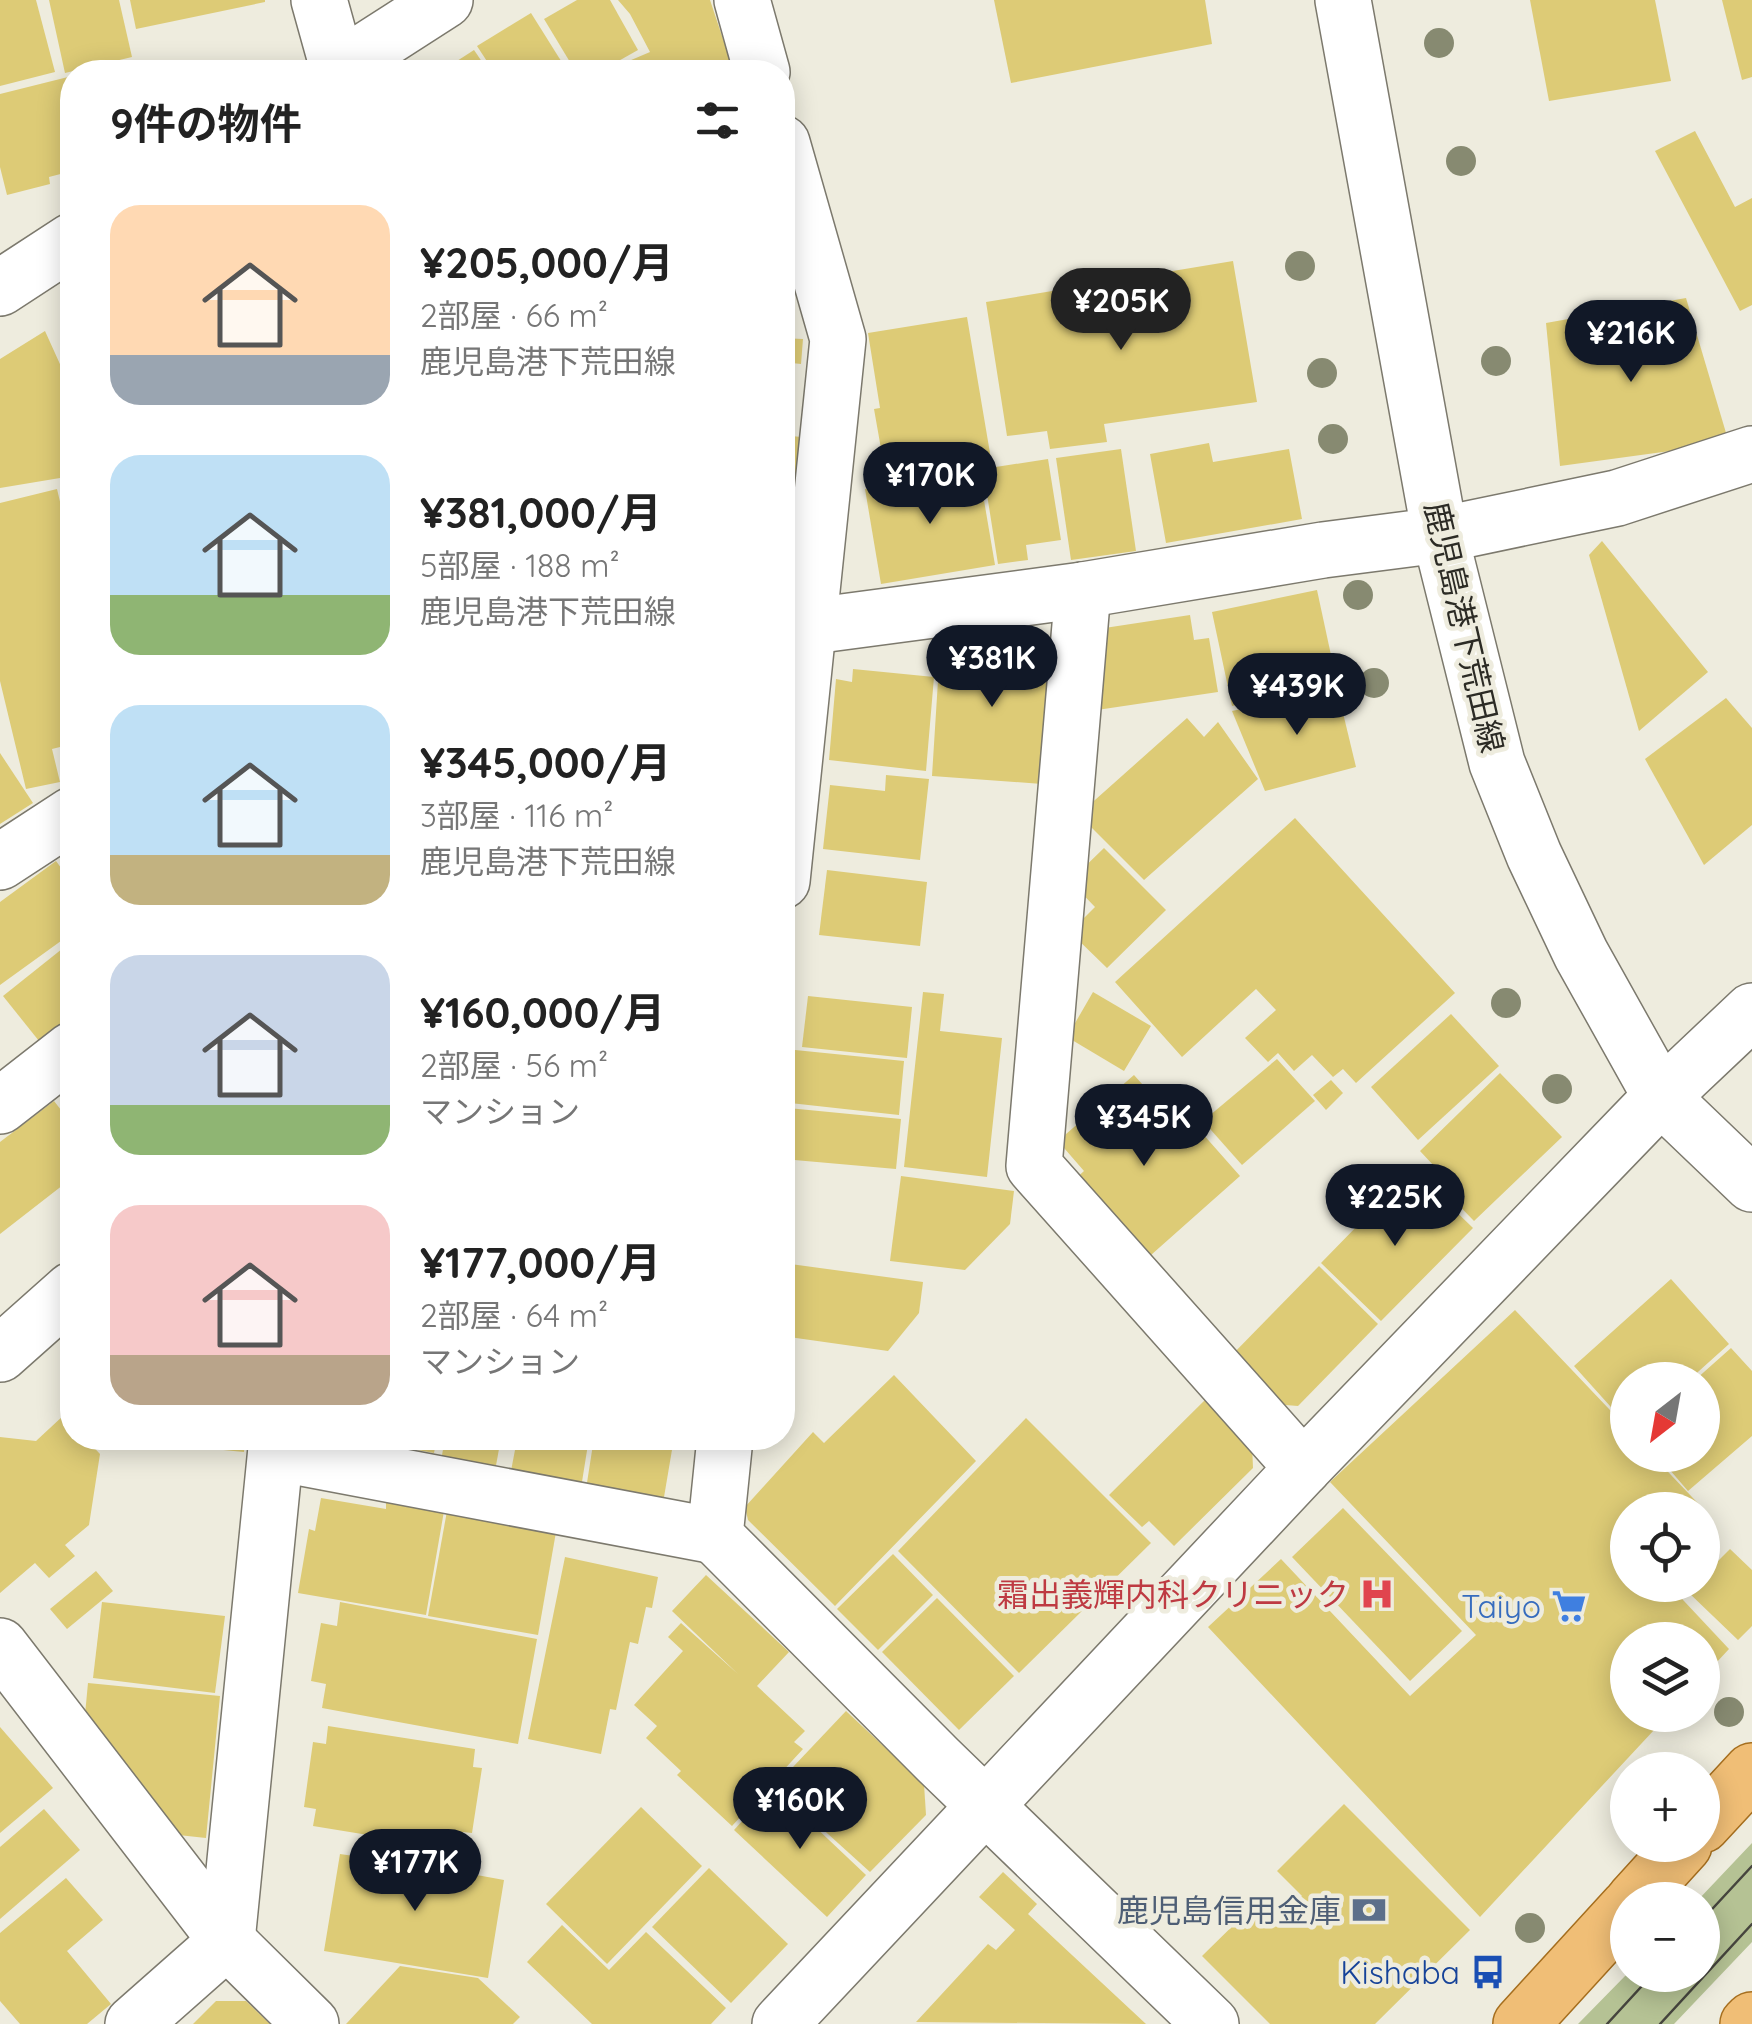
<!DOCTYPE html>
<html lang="ja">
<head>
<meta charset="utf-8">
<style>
	body { margin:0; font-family:Quicksand,"Noto Sans JP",sans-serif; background:#f2f2f2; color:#222; height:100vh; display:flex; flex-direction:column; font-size:38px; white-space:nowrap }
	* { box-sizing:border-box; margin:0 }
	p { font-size:32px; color:#767676 }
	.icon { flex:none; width:55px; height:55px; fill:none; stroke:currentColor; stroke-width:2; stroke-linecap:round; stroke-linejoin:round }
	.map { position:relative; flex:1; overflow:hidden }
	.panel { position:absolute; left:60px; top:60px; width:735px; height:1390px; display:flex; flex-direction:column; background:#fff; border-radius:40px; box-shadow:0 5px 25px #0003 }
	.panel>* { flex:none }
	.needle { width:65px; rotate:211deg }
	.buttons { position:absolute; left:1610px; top:1362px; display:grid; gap:20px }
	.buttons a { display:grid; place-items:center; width:110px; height:110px; border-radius:50%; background:#fff; box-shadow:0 5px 25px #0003; font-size:50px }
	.price { position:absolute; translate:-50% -85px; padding:0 22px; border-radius:35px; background:#111827; color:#fff; font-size:32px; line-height:65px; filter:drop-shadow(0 2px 5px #0008) }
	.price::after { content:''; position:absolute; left:50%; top:60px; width:30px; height:22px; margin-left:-15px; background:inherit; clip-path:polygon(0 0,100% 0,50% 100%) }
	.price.on { background:#222; color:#fff }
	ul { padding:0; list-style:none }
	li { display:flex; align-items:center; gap:30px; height:250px; padding:0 50px }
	li span { display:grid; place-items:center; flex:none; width:280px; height:200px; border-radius:30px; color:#555 }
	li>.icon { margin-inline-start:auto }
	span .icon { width:120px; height:120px; fill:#fffc; stroke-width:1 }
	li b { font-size:42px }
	h2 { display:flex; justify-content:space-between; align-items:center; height:120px; padding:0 50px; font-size:42px }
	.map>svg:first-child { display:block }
	.green { fill:#b5c294 }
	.building { fill:#ddcb76 }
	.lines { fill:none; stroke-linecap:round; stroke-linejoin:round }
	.street-casing { stroke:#7c796d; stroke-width:58 }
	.secondary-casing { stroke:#7c796d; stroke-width:58 }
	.primary-casing { stroke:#a56e1e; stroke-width:58 }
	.street { stroke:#fff; stroke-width:55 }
	.secondary { stroke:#fff; stroke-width:55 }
	.primary { stroke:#f0be76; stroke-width:55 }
	.tram { stroke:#46453e; stroke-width:2.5 }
	.tree { fill:#878a71 }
	.labels { text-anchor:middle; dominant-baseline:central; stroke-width:9; stroke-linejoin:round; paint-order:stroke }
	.street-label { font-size:32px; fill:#2c2b25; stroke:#eeecde }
	.health-label { font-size:32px; fill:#be3a42; stroke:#eeecde; text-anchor:end }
	.shop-label { font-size:32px; fill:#366cbe; stroke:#eeecde; text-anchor:end }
	.service-label { font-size:32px; fill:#4e5e75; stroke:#eeecde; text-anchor:end }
	.transit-label { font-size:32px; fill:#164399; stroke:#eeecde; text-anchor:end }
</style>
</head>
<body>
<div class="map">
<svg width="1752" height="2024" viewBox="0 0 1752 2024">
	<rect width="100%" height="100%" fill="#eeecde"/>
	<polygon class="green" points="1752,1843 1752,1942 1674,2024 1578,2024 1627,1974 1702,1975 1702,1900 1698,1900"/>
	<g class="building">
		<polygon points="0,0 36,0 55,72 0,86"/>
		<polygon points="49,0 119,0 132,57 65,73"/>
		<polygon points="130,0 265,0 265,2 136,29"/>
		<polygon points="577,0 610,0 638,50 599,72 576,72 544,19"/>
		<polygon points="618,0 710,0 734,72 603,72 650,52 630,14"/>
		<polygon points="994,0 1205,0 1212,44 1011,83"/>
		<polygon points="1530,0 1655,0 1671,81 1549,101"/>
		<polygon points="1722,0 1752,0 1752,77 1742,80"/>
		<polygon points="531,13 568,72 494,72 477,46"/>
		<polygon points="474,50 489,72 440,72"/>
		<polygon points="72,76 72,171 49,177 50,184 7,195 0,167 0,94"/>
		<polygon points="1695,131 1735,207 1752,198 1752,305 1740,311 1655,151"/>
		<polygon points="1233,261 1257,402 1104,424 1107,442 1050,449 1047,431 1007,436 986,302"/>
		<polygon points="1686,298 1729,443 1560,466 1546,323"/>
		<polygon points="967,317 991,459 886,477 874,409 880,408 868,333"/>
		<polygon points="45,331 64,373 70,372 72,476 0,488 0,359"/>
		<polygon points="782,338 803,339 801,364 782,362"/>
		<polygon points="782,435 801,437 794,502 782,501"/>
		<polygon points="1209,443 1213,462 1289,449 1302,519 1166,543 1150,454"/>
		<polygon points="1121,449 1136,551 1071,560 1056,458"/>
		<polygon points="1048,459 1061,540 1026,545 1028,560 998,564 983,469"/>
		<polygon points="979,471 995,565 881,584 865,489"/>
		<polygon points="57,489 72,552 72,744 52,749 60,782 26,789 0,681 0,503"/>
		<polygon points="1602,541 1708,672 1639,731 1589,555"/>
		<polygon points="1317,590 1337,683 1232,706 1212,612"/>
		<polygon points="1190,615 1194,640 1209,638 1218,692 1097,710 1098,629"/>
		<polygon points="1039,634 1049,643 1042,784 932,776 940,649 960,648 960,640"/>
		<polygon points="853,669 934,677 926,771 829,760 836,679 852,682"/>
		<polygon points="1337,688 1356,767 1265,791 1232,711"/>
		<polygon points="1726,698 1752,728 1752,825 1704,865 1645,759"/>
		<polygon points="1187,718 1204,737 1218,722 1258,779 1144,880 1084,820 1086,808"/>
		<polygon points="0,753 33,803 0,824"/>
		<polygon points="886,775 929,779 920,860 823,849 830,785 885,791"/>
		<polygon points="1295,818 1455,993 1356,1083 1343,1069 1333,1077 1312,1055 1294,1071 1278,1053 1268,1062 1245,1038 1276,1010 1256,989 1182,1057 1115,982"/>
		<polygon points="1104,848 1166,910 1107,968 1070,932 1095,907 1070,881"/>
		<polygon points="56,861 70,880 72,877 72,933 0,985 0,902"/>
		<polygon points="827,870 927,882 920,946 819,935"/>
		<polygon points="72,941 72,1030 47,1051 3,996"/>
		<polygon points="923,992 944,994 940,1031 1002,1038 987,1177 904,1167"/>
		<polygon points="1093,992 1151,1026 1124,1071 1067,1037"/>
		<polygon points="808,996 912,1007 907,1058 802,1047"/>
		<polygon points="1451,1014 1499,1066 1418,1140 1371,1087"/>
		<polygon points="795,1050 904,1061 899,1115 790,1103"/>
		<polygon points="1277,1059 1315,1101 1242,1165 1203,1121"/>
		<polygon points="1500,1073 1562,1137 1474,1221 1443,1189 1449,1182 1420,1151"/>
		<polygon points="1134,1075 1193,1141 1202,1133 1240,1176 1142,1263 1071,1183 1084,1171 1058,1141"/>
		<polygon points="1331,1080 1343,1093 1326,1110 1313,1095"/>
		<polygon points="54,1101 72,1124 72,1178 0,1234 0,1142"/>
		<polygon points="788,1108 901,1119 896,1169 783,1159"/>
		<polygon points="901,1176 1014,1191 1010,1224 965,1270 890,1261"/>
		<polygon points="1401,1181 1429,1208 1440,1196 1473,1228 1381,1321 1321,1263"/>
		<polygon points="783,1263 923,1282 919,1313 888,1351 782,1336"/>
		<polygon points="1319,1266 1378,1324 1298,1406 1273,1404 1228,1359"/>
		<polygon points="1671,1279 1729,1344 1689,1380 1628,1380 1628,1426 1574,1366"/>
		<polygon points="1515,1310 1628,1429 1628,1455 1652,1455 1711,1517 1702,1524 1702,1510 1628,1510 1628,1585 1669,1585 1729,1649 1702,1678 1702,1640 1628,1640 1628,1715 1668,1715 1480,1917 1208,1627 1281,1559 1410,1696 1476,1635 1330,1482"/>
		<polygon points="1731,1348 1752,1371 1752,1436 1688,1491 1657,1455 1702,1455 1702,1380 1695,1380"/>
		<polygon points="894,1375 976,1461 835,1606 748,1520 745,1507 813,1432 824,1443"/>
		<polygon points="1207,1398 1252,1444 1253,1468 1174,1546 1149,1521 1142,1527 1109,1495"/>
		<polygon points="64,1415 72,1424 72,1438 85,1438 100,1454 89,1525 65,1545 75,1556 49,1578 35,1563 0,1593 0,1437 36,1441"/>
		<polygon points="1026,1418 1151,1543 1019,1673 898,1551"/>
		<polygon points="152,1438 245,1438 244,1452 151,1443"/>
		<polygon points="351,1438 437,1438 434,1453"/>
		<polygon points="445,1438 501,1438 495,1471 441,1461"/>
		<polygon points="509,1438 589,1438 581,1488 510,1476 515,1450 507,1449"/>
		<polygon points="594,1438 674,1438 663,1503 586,1489"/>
		<polygon points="321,1498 386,1509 386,1500 444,1511 426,1615 298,1593 309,1529 315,1531"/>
		<polygon points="1343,1508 1462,1631 1410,1681 1292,1557"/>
		<polygon points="447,1511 556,1532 538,1635 428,1616"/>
		<polygon points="1730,1549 1752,1570 1752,1626 1738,1640 1688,1592 1695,1585 1702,1585 1702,1577"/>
		<polygon points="893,1554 933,1595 878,1650 837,1609"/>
		<polygon points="565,1557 658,1577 652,1608 646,1607 638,1644 630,1642 616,1710 610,1709 601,1754 528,1739"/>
		<polygon points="96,1571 113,1591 67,1629 50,1609"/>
		<polygon points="706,1575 789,1652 757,1686 805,1731 794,1742 803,1749 732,1826 677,1775 681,1771 646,1738 657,1726 634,1705 683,1651 668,1637 681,1623 738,1674 672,1611"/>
		<polygon points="937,1598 1014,1676 959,1730 882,1652"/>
		<polygon points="102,1602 225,1616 215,1693 93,1678"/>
		<polygon points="340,1602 537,1639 518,1744 322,1708 326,1684 311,1681 321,1623 337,1626"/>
		<polygon points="88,1683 220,1696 206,1838 169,1834 84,1725"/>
		<polygon points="846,1711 924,1784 926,1815 870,1872 775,1786"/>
		<polygon points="328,1726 475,1749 473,1767 482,1768 472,1833 463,1832 460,1850 313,1826 316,1809 304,1807 313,1742 326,1744"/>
		<polygon points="0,1727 53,1788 0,1833"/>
		<polygon points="773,1787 866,1875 827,1917 734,1830"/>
		<polygon points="1344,1804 1470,1930 1375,2024 1270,2024 1202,1956 1259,1900 1278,1919 1302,1896 1277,1871"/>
		<polygon points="641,1807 702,1866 607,1964 546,1904"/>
		<polygon points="44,1809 80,1850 0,1919 0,1847"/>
		<polygon points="410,1853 457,1861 455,1871 504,1880 488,1978 324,1951 340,1854 408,1864"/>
		<polygon points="709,1868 788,1944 731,2003 652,1927"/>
		<polygon points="1003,1872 1037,1904 1028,1914 1146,2024 916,2022 988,1944 996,1950 1015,1930 979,1897"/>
		<polygon points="66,1878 103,1920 67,1951 111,2004 87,2024 20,2024 0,2001 0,1933"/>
		<polygon points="562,1925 609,1970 646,1932 726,2008 711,2024 592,2024 527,1962"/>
		<polygon points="400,1966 478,1978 520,2017 513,2024 346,2024"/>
		<polygon points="216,2001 246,2001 270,2024 193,2024"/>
	</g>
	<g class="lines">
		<g class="street-casing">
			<g id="street">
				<polyline points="319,0 339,72"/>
				<polyline points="742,0 762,72"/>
				<polyline points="782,143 838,339 782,881"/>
				<polyline points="1083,590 1034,1166 1303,1468"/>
				<polyline points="782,630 1083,590 1323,550 1440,535 1617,498 1752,454"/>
				<polyline points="0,862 72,815"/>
				<polyline points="0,1106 72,1050"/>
				<polyline points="0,1354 72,1290"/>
				<polyline points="725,1438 715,1536 938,1760 1211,2024"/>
				<polyline points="276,1453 715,1536"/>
				<polyline points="0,1646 227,1941 311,2024"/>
				<polyline points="133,2024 227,1941 277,1438"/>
				<polyline points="780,2024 1303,1468 1661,1097 1752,1011"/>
			</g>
		</g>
		<g class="secondary-casing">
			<g id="secondary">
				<polyline points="1343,0 1440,535 1497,763 1534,855 1581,954 1661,1097 1752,1184"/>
				<polyline points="333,72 445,0"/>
				<polyline points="0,288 72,241"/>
			</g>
		</g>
		<g class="primary-casing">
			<g id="primary">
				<polyline points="1702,1825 1752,1771"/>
				<polyline points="1634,1900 1684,1845"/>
				<polyline points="1521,2024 1628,1907"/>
				<polyline points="1748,2024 1752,2020"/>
			</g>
		</g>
		<use href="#street" class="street"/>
		<use href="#secondary" class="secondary"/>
		<use href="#primary" class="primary"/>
		<g class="tram">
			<polyline points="1702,1920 1752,1866"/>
			<polyline points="1607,2024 1652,1975"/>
			<polyline points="1660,2024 1752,1924"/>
		</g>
	</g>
	<g class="tree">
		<circle cx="1439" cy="43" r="15"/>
		<circle cx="1461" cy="161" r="15"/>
		<circle cx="1300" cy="266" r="15"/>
		<circle cx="1496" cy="361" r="15"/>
		<circle cx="1322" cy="373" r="15"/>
		<circle cx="1333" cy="439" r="15"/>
		<circle cx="1358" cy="595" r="15"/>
		<circle cx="1374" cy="683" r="15"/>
		<circle cx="1506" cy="1003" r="15"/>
		<circle cx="1557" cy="1089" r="15"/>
		<circle cx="1729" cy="1712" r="15"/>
		<circle cx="1530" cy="1928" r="15"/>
	</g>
	<defs>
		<g id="hospital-bare" transform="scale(2.7)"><path d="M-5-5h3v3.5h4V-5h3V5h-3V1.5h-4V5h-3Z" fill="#e0444e" stroke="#eeecde" stroke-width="2.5" paint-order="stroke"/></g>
		<g id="supermarket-bare" transform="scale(2.7)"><path d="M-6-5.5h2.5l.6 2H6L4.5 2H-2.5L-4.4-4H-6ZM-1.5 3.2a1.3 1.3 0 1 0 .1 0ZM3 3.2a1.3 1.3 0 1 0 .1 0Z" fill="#3f7fe0" stroke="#eeecde" stroke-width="2.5" paint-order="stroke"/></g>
		<g id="bank-bare" transform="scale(2.7)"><path d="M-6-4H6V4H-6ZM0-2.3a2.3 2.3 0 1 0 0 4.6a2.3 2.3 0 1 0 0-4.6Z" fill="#5c6f8a" stroke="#eeecde" stroke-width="2.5" paint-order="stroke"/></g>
		<g id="bus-bare" transform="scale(2.7)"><path d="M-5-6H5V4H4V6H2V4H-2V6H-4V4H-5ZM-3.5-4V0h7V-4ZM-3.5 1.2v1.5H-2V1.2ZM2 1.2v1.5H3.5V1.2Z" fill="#1a4fb4" stroke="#eeecde" stroke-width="2.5" paint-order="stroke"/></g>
	</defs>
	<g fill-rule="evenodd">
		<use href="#hospital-bare" x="1377" y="1594"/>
		<use href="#supermarket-bare" x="1569" y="1606"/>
		<use href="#bank-bare" x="1369" y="1910"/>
		<use href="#bus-bare" x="1488" y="1972"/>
	</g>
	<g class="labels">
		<g class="street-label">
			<text transform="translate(1465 627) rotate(77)">鹿児島港下荒田線</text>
		</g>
		<g class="health-label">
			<text x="1349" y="1594">霜出義輝内科クリニック</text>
		</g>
		<g class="shop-label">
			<text x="1541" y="1606">Taiyo</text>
		</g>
		<g class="service-label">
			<text x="1341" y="1910">鹿児島信用金庫</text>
		</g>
		<g class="transit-label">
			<text x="1460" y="1972">Kishaba</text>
		</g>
	</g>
</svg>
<div class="buttons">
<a><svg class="needle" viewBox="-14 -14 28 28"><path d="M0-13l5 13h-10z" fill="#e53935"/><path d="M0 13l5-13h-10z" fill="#767676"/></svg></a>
<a><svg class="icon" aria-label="locate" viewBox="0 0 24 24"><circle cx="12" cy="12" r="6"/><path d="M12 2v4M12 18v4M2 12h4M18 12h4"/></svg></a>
<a><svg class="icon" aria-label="layers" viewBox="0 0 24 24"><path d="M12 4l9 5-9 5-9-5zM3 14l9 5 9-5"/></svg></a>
<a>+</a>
<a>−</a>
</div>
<b class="price on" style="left:1121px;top:353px">¥205K</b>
<b class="price" style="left:1631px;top:385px">¥216K</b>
<b class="price" style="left:930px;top:527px">¥170K</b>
<b class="price" style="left:992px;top:710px">¥381K</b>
<b class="price" style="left:1297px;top:738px">¥439K</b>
<b class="price" style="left:1144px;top:1169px">¥345K</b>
<b class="price" style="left:1395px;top:1249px">¥225K</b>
<b class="price" style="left:800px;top:1852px">¥160K</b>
<b class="price" style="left:415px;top:1914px">¥177K</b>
<section class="panel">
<h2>9件の物件<svg class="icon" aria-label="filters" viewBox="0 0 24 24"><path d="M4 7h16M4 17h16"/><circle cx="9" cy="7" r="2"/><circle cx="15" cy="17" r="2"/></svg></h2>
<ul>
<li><span style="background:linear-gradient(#ffd9b3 75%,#9aa5b1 0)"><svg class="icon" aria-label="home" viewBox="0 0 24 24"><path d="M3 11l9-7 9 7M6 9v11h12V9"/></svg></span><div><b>¥205,000/月</b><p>2部屋 · 66 m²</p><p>鹿児島港下荒田線</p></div></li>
<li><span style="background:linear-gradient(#bfe0f5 70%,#8fb573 0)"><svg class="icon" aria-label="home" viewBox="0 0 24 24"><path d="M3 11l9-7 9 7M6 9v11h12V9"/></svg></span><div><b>¥381,000/月</b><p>5部屋 · 188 m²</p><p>鹿児島港下荒田線</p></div></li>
<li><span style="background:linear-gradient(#bfe0f5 75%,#c2b280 0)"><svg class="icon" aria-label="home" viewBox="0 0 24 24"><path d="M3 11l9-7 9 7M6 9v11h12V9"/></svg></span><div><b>¥345,000/月</b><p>3部屋 · 116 m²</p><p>鹿児島港下荒田線</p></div></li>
<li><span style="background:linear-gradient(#c9d6e8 75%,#8fb573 0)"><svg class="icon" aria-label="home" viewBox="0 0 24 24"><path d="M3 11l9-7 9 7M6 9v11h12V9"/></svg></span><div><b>¥160,000/月</b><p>2部屋 · 56 m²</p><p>マンション</p></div></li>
<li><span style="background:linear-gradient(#f6c9c9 75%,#b9a48a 0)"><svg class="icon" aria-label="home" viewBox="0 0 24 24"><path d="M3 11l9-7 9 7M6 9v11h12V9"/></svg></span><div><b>¥177,000/月</b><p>2部屋 · 64 m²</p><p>マンション</p></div></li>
</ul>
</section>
</div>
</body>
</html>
